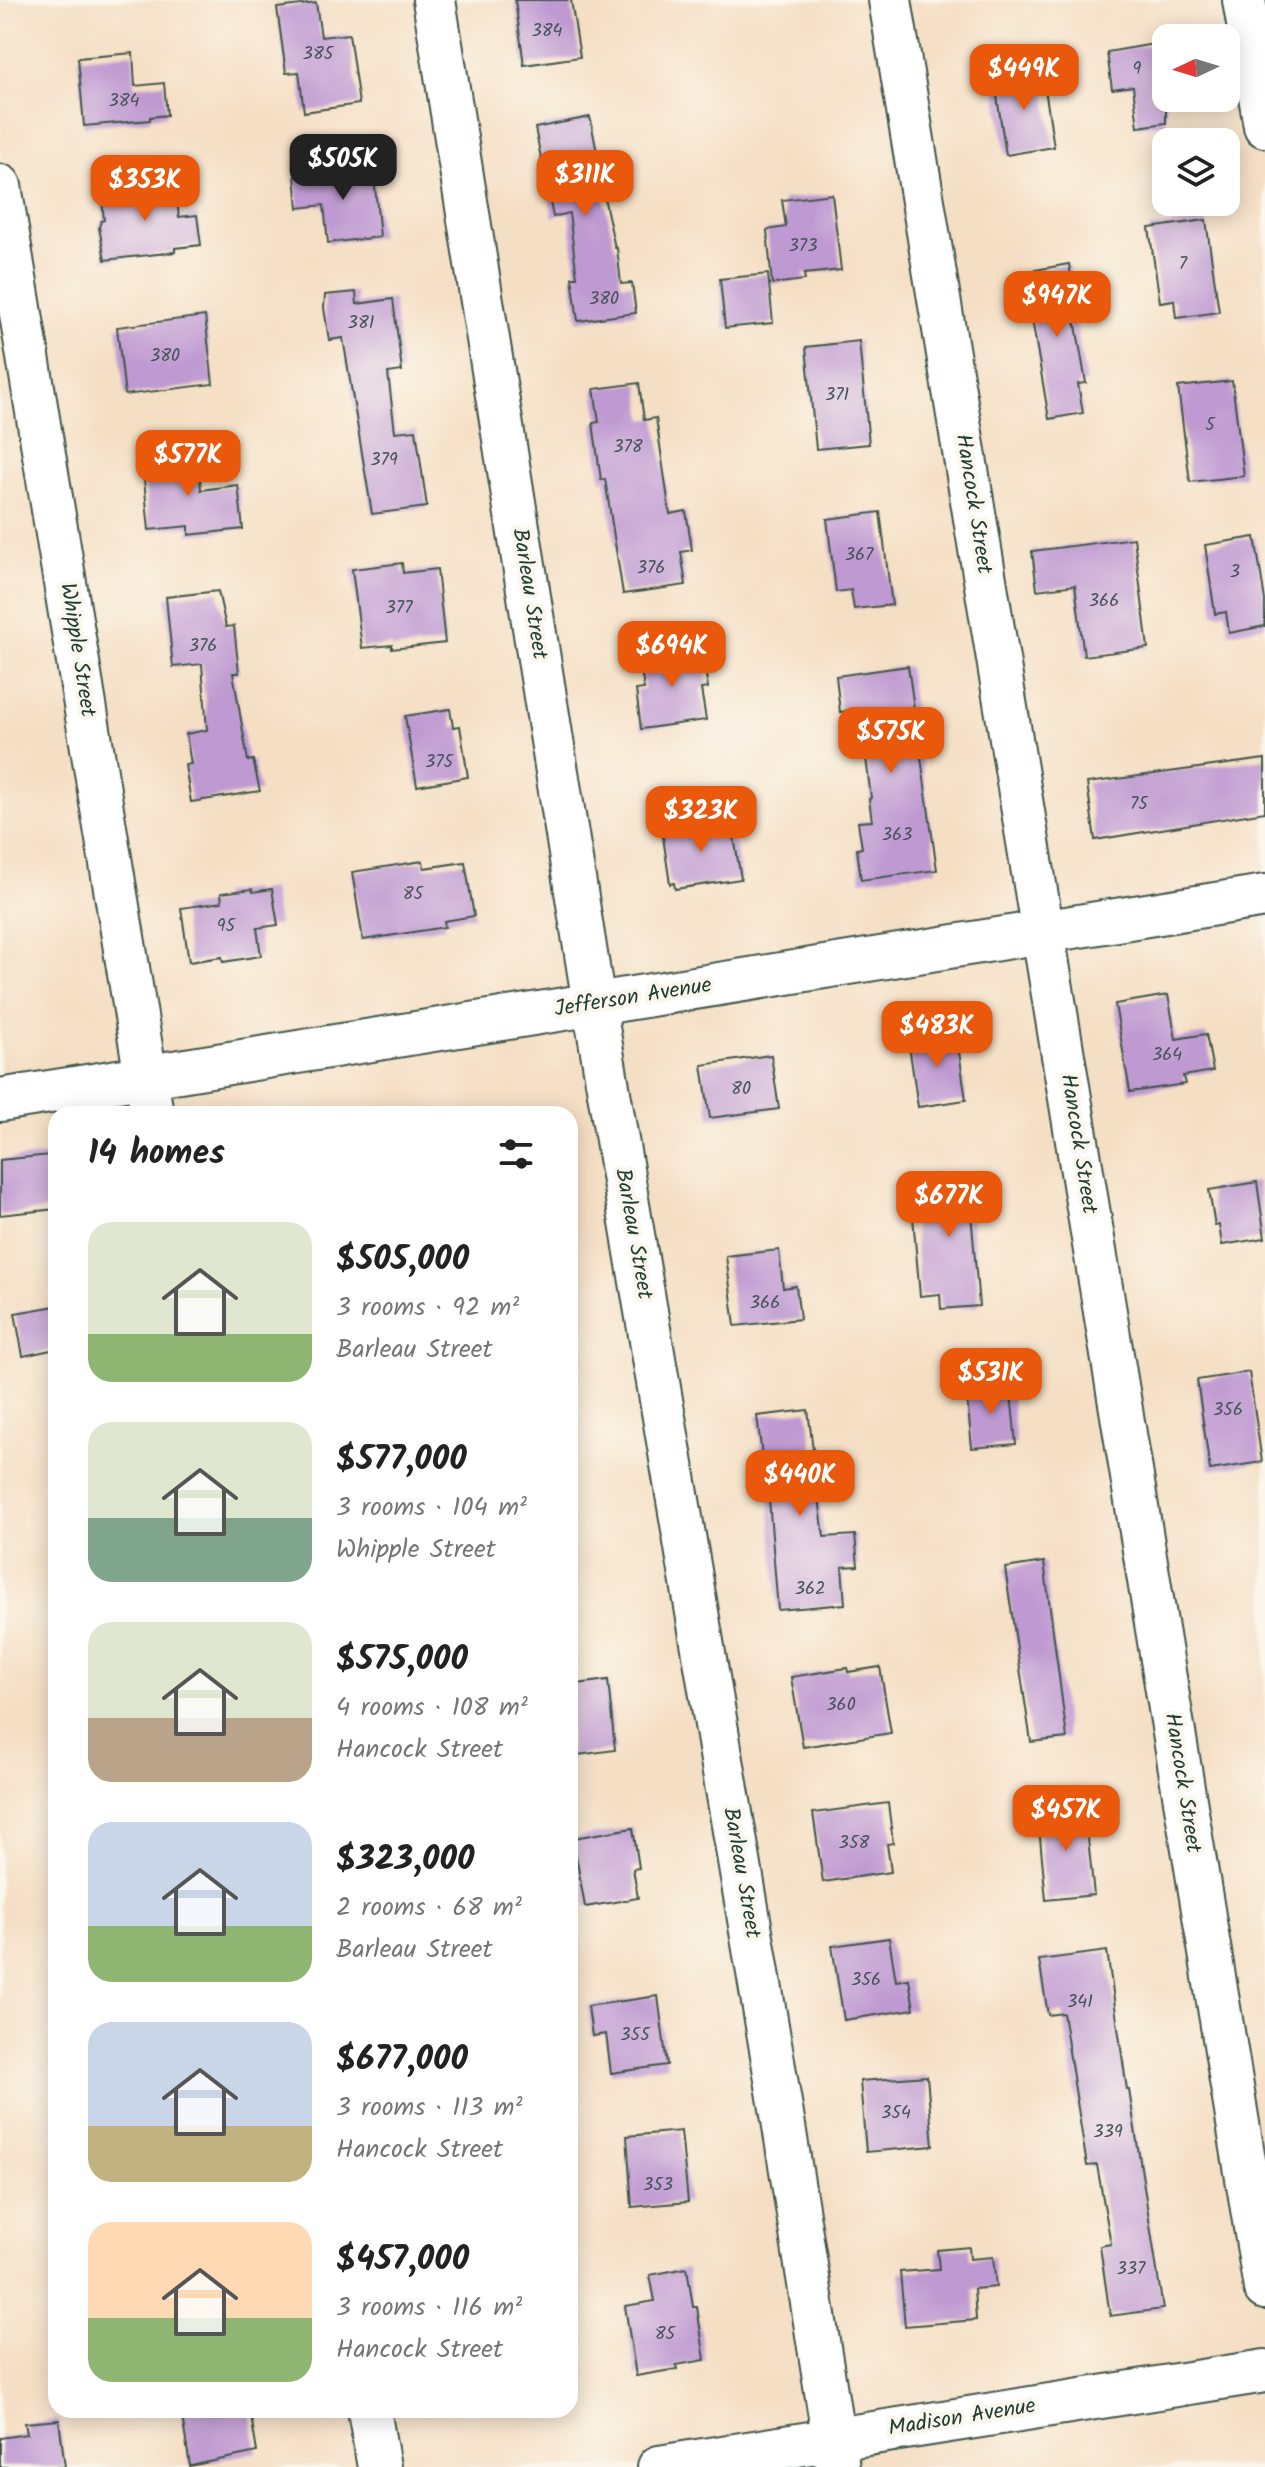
<!DOCTYPE html>
<html lang="en">
<head>
<meta charset="utf-8">
<style>
	body { margin:0; font-family:Kalam,sans-serif; background:#f2f2f2; color:#222; height:100vh; display:flex; flex-direction:column; font-size:30px; white-space:nowrap }
	* { box-sizing:border-box; margin:0 }
	p { font-size:26px; color:#767676 }
	.icon { flex:none; width:44px; height:44px; fill:none; stroke:currentColor; stroke-width:2; stroke-linecap:round; stroke-linejoin:round }
	.map { position:relative; flex:1; overflow:hidden }
	.sheet { position:absolute; left:48px; top:1106px; width:530px; height:1312px; display:flex; flex-direction:column; background:#fff; border-radius:24px; box-shadow:0 4px 20px #0003 }
	.sheet>* { flex:none }
	.needle { width:52px; rotate:266deg }
	.tools { position:absolute; left:1152px; top:24px; display:grid; gap:16px }
	.tools a { display:grid; place-items:center; width:88px; height:88px; border-radius:16px; background:#fff; box-shadow:0 4px 20px #0003; font-size:40px }
	.price { position:absolute; translate:-50% -68px; padding:0 18px; border-radius:16px; background:#ea580c; color:#fff; font-size:26px; line-height:52px; filter:drop-shadow(0 2px 4px #0008) }
	.price::after { content:''; position:absolute; left:50%; top:48px; width:24px; height:18px; margin-left:-12px; background:inherit; clip-path:polygon(0 0,100% 0,50% 100%) }
	.price.active { background:#222; color:#fff }
	ul { padding:0; list-style:none }
	li { display:flex; align-items:center; gap:24px; height:200px; padding:0 40px }
	li span { display:grid; place-items:center; flex:none; width:224px; height:160px; border-radius:24px; color:#555 }
	li>.icon { margin-inline-start:auto }
	span .icon { width:96px; height:96px; fill:#fffc; stroke-width:1 }
	li b { font-size:34px }
	h2 { display:flex; justify-content:space-between; align-items:center; height:96px; padding:0 40px; font-size:34px }
	.map>svg:first-child { display:block }
	.building { fill:#bf9ad2 }
	.lines { fill:none; stroke-linecap:round; stroke-linejoin:round }
	.minor-casing { stroke:#3f554a; stroke-width:46 }
	.minor { stroke:#fff; stroke-width:42 }
	.labels { text-anchor:middle; dominant-baseline:central; stroke-width:8; stroke-linejoin:round; paint-order:stroke }
	.number-label { font-size:18px; fill:#47545c }
	.street-label { font-size:22px; fill:#1f3d34; stroke:#fbf7ec }
</style>
</head>
<body>
<div class="map">
<svg width="1265" height="2467" viewBox="0 0 1265 2467">
	<rect width="100%" height="100%" fill="#fbf7ec"/>
	<filter id="ink" filterUnits="userSpaceOnUse"><feTurbulence type="fractalNoise" baseFrequency=".0125" numOctaves="2"/><feDisplacementMap in="SourceGraphic" scale="16" xChannelSelector="R" yChannelSelector="G"/><feConvolveMatrix kernelMatrix="1 2 1 2 8 2 1 2 1" color-interpolation-filters="sRGB"/></filter>
	<filter id="wash" filterUnits="userSpaceOnUse"><feTurbulence type="fractalNoise" baseFrequency=".006" numOctaves="4" result="noise"/><feDisplacementMap in="SourceGraphic" scale="32" xChannelSelector="R" yChannelSelector="G"/><feGaussianBlur stdDeviation="1.8" result="paint"/><feColorMatrix in="noise" values="0 0 0 0 0 0 0 0 0 0 0 0 0 0 0 0 0 1.4 0 .05"/><feComposite in="paint" operator="in"/></filter>
	<g filter="url(#wash)">
		<rect width="100%" height="100%" fill="#f5dfc4"/>
		<g id="blocks">
			<g class="building">
				<polygon points="515,0 571,0 580,57 524,65"/>
				<polygon points="316,3 321,37 349,34 359,104 304,112 299,72 286,73 277,8"/>
				<polygon points="1166,42 1166,123 1138,127 1133,86 1112,89 1107,52"/>
				<polygon points="133,53 135,86 164,83 167,115 150,117 150,120 84,126 78,58"/>
				<polygon points="1042,69 1054,147 1006,155 994,77"/>
				<polygon points="590,117 604,188 602,188 615,248 617,248 621,284 632,283 636,313 578,321 572,277 577,277 569,213 553,217 535,128"/>
				<polygon points="373,167 380,237 328,243 324,205 298,208 295,176"/>
				<polygon points="158,183 176,192 179,217 197,215 201,245 175,248 175,252 105,260 99,227 101,221 104,220 101,191"/>
				<polygon points="832,194 841,270 804,274 805,280 772,284 767,230 786,227 782,200"/>
				<polygon points="1206,220 1219,312 1176,318 1174,300 1160,302 1149,228"/>
				<polygon points="1069,264 1076,308 1073,308 1086,383 1078,384 1083,413 1049,419 1024,272"/>
				<polygon points="768,274 773,323 725,328 720,279"/>
				<polygon points="356,292 357,304 393,299 402,371 388,373 395,432 416,430 427,507 372,514 343,338 329,340 324,308 325,295"/>
				<polygon points="205,316 213,384 125,395 117,327"/>
				<polygon points="859,341 869,444 816,449 806,347"/>
				<polygon points="1232,381 1244,476 1190,482 1178,387"/>
				<polygon points="639,383 644,420 656,418 670,514 686,511 692,550 681,552 686,585 623,594 605,479 601,480 593,423 599,422 594,389"/>
				<polygon points="198,454 201,490 238,485 243,529 189,535 189,526 149,530 142,460"/>
				<polygon points="880,512 892,605 854,609 851,590 836,592 827,519"/>
				<polygon points="1255,537 1265,600 1265,626 1229,633 1226,612 1215,614 1205,545"/>
				<polygon points="1134,538 1148,648 1084,656 1075,585 1037,590 1032,551"/>
				<polygon points="402,563 403,573 437,569 445,643 392,649 392,645 362,648 352,569"/>
				<polygon points="218,591 226,627 234,626 239,673 233,673 248,761 253,760 260,791 191,802 185,765 191,764 186,734 207,730 202,664 173,667 166,597"/>
				<polygon points="702,648 708,688 701,689 706,720 641,729 636,690 644,689 639,657"/>
				<polygon points="908,666 937,870 861,880 857,849 862,848 858,822 872,821 869,799 871,798 860,709 840,712 836,676"/>
				<polygon points="450,709 453,727 460,726 468,777 417,786 405,716"/>
				<polygon points="1265,759 1265,812 1095,840 1087,783"/>
				<polygon points="731,819 741,879 675,889 674,883 670,884 662,830"/>
				<polygon points="423,861 424,868 465,862 474,916 444,921 445,927 363,940 352,872"/>
				<polygon points="252,889 253,892 272,889 278,925 257,928 261,956 223,962 222,957 189,962 181,908 222,902 221,893"/>
				<polygon points="1168,995 1176,1039 1206,1034 1213,1071 1183,1076 1185,1084 1130,1092 1115,1004"/>
				<polygon points="956,1031 966,1100 918,1107 908,1038"/>
				<polygon points="771,1055 779,1109 710,1118 702,1065"/>
				<polygon points="50,1155 56,1209 0,1215 0,1160"/>
				<polygon points="977,1176 977,1179 989,1178 992,1210 971,1213 979,1306 941,1309 940,1294 920,1296 913,1217 921,1216 918,1181"/>
				<polygon points="1257,1182 1265,1238 1222,1245 1219,1225 1215,1226 1209,1190"/>
				<polygon points="779,1250 783,1288 796,1286 800,1319 735,1326 726,1256"/>
				<polygon points="56,1306 56,1349 23,1356 15,1313"/>
				<polygon points="1249,1372 1262,1462 1210,1470 1197,1380"/>
				<polygon points="1010,1383 1016,1444 972,1448 966,1388"/>
				<polygon points="808,1410 824,1537 855,1535 858,1566 842,1567 845,1604 778,1610 768,1487 766,1487 757,1416"/>
				<polygon points="1044,1562 1067,1738 1031,1742 1005,1568"/>
				<polygon points="880,1667 891,1733 803,1747 791,1677 847,1668 848,1672"/>
				<polygon points="608,1680 615,1750 570,1756 570,1685"/>
				<polygon points="1084,1802 1094,1895 1046,1900 1039,1827 1049,1825 1047,1806"/>
				<polygon points="888,1803 893,1843 887,1844 891,1872 823,1882 813,1813"/>
				<polygon points="633,1828 639,1868 633,1869 638,1898 585,1907 573,1838"/>
				<polygon points="889,1938 896,1981 909,1979 914,2009 844,2020 832,1946"/>
				<polygon points="1107,1951 1127,2090 1129,2090 1163,2309 1110,2316 1100,2246 1111,2244 1097,2165 1087,2166 1063,2013 1048,2015 1039,1960"/>
				<polygon points="658,1996 667,2065 611,2073 606,2034 592,2036 588,2006"/>
				<polygon points="927,2076 933,2146 866,2152 860,2081"/>
				<polygon points="681,2131 688,2202 632,2207 627,2136"/>
				<polygon points="969,2247 970,2259 993,2257 996,2287 974,2289 976,2320 905,2326 900,2272 939,2269 937,2250"/>
				<polygon points="687,2268 693,2307 697,2307 705,2360 676,2365 677,2369 636,2376 625,2306 655,2301 650,2275"/>
				<polygon points="181,2410 250,2410 257,2452 190,2466"/>
				<polygon points="59,2420 65,2467 0,2467 0,2438 27,2434 25,2423"/>
			</g>
		</g>
	</g>
	<g filter="url(#ink)">
		<use href="#blocks" fill-opacity="0" stroke="#3f554a" stroke-width="2"/>
		<g class="lines">
			<g class="minor-casing">
				<g id="minor">
					<polyline points="434,0 594,1004 784,2126 838,2467"/>
					<polyline points="890,0 1265,2288"/>
					<polyline points="1244,0 1265,126"/>
					<polyline points="0,186 152,1114"/>
					<polyline points="0,1100 1265,896"/>
					<polyline points="369,2410 379,2467"/>
					<polyline points="659,2467 1265,2371"/>
				</g>
			</g>
			<use href="#minor" class="minor"/>
		</g>
	</g>
	<g class="labels">
		<g class="number-label">
			<text x="547" y="31">384</text>
			<text x="318" y="54">385</text>
			<text x="1137" y="69">9</text>
			<text x="124" y="101">384</text>
			<text x="803" y="246">373</text>
			<text x="1183" y="264">7</text>
			<text x="604" y="299">380</text>
			<text x="361" y="323">381</text>
			<text x="165" y="356">380</text>
			<text x="837" y="395">371</text>
			<text x="1210" y="425">5</text>
			<text x="628" y="447">378</text>
			<text x="384" y="460">379</text>
			<text x="859" y="555">367</text>
			<text x="651" y="568">376</text>
			<text x="1235" y="572">3</text>
			<text x="1104" y="601">366</text>
			<text x="399" y="608">377</text>
			<text x="203" y="646">376</text>
			<text x="439" y="762">375</text>
			<text x="1139" y="804">75</text>
			<text x="897" y="835">363</text>
			<text x="413" y="894">85</text>
			<text x="226" y="926">95</text>
			<text x="1167" y="1055">364</text>
			<text x="741" y="1089">80</text>
			<text x="765" y="1303">366</text>
			<text x="1228" y="1410">356</text>
			<text x="810" y="1589">362</text>
			<text x="841" y="1705">360</text>
			<text x="854" y="1843">358</text>
			<text x="866" y="1980">356</text>
			<text x="1080" y="2002">341</text>
			<text x="635" y="2035">355</text>
			<text x="896" y="2113">354</text>
			<text x="1108" y="2132">339</text>
			<text x="658" y="2185">353</text>
			<text x="1131" y="2269">337</text>
			<text x="665" y="2334">85</text>
		</g>
		<g class="street-label">
			<text transform="translate(973 504) rotate(81)">Hancock Street</text>
			<text transform="translate(529 594) rotate(81)">Barleau Street</text>
			<text transform="translate(77 650) rotate(81)">Whipple Street</text>
			<text transform="translate(633 998) rotate(-9)">Jefferson Avenue</text>
			<text transform="translate(1078 1144) rotate(81)">Hancock Street</text>
			<text transform="translate(633 1234) rotate(80)">Barleau Street</text>
			<text transform="translate(1182 1783) rotate(81)">Hancock Street</text>
			<text transform="translate(741 1873) rotate(80)">Barleau Street</text>
			<text transform="translate(962 2418) rotate(-9)">Madison Avenue</text>
		</g>
	</g>
</svg>
<div class="tools">
<a><svg class="needle" viewBox="-14 -14 28 28"><path d="M0-13l5 13h-10z" fill="#e53935"/><path d="M0 13l5-13h-10z" fill="#767676"/></svg></a>
<a><svg class="icon" aria-label="layers" viewBox="0 0 24 24"><path d="M12 4l9 5-9 5-9-5zM3 14l9 5 9-5"/></svg></a>
</div>
<b class="price" style="left:1024px;top:112px">$449K</b>
<b class="price active" style="left:343px;top:202px">$505K</b>
<b class="price" style="left:585px;top:218px">$311K</b>
<b class="price" style="left:145px;top:223px">$353K</b>
<b class="price" style="left:1057px;top:339px">$947K</b>
<b class="price" style="left:188px;top:498px">$577K</b>
<b class="price" style="left:672px;top:689px">$694K</b>
<b class="price" style="left:891px;top:775px">$575K</b>
<b class="price" style="left:701px;top:854px">$323K</b>
<b class="price" style="left:937px;top:1069px">$483K</b>
<b class="price" style="left:949px;top:1239px">$677K</b>
<b class="price" style="left:991px;top:1416px">$531K</b>
<b class="price" style="left:800px;top:1518px">$440K</b>
<b class="price" style="left:1066px;top:1853px">$457K</b>
<section class="sheet">
<h2>14 homes<svg class="icon" aria-label="filters" viewBox="0 0 24 24"><path d="M4 7h16M4 17h16"/><circle cx="9" cy="7" r="2"/><circle cx="15" cy="17" r="2"/></svg></h2>
<ul>
<li><span style="background:linear-gradient(#dfe7d0 70%,#8fb573 0)"><svg class="icon" aria-label="home" viewBox="0 0 24 24"><path d="M3 11l9-7 9 7M6 9v11h12V9"/></svg></span><div><b>$505,000</b><p>3 rooms · 92 m²</p><p>Barleau Street</p></div></li>
<li><span style="background:linear-gradient(#dfe7d0 60%,#7fa58c 0)"><svg class="icon" aria-label="home" viewBox="0 0 24 24"><path d="M3 11l9-7 9 7M6 9v11h12V9"/></svg></span><div><b>$577,000</b><p>3 rooms · 104 m²</p><p>Whipple Street</p></div></li>
<li><span style="background:linear-gradient(#dfe7d0 60%,#b9a48a 0)"><svg class="icon" aria-label="home" viewBox="0 0 24 24"><path d="M3 11l9-7 9 7M6 9v11h12V9"/></svg></span><div><b>$575,000</b><p>4 rooms · 108 m²</p><p>Hancock Street</p></div></li>
<li><span style="background:linear-gradient(#c9d6e8 65%,#8fb573 0)"><svg class="icon" aria-label="home" viewBox="0 0 24 24"><path d="M3 11l9-7 9 7M6 9v11h12V9"/></svg></span><div><b>$323,000</b><p>2 rooms · 68 m²</p><p>Barleau Street</p></div></li>
<li><span style="background:linear-gradient(#c9d6e8 65%,#c2b280 0)"><svg class="icon" aria-label="home" viewBox="0 0 24 24"><path d="M3 11l9-7 9 7M6 9v11h12V9"/></svg></span><div><b>$677,000</b><p>3 rooms · 113 m²</p><p>Hancock Street</p></div></li>
<li><span style="background:linear-gradient(#ffd9b3 60%,#8fb573 0)"><svg class="icon" aria-label="home" viewBox="0 0 24 24"><path d="M3 11l9-7 9 7M6 9v11h12V9"/></svg></span><div><b>$457,000</b><p>3 rooms · 116 m²</p><p>Hancock Street</p></div></li>
</ul>
</section>
</div>
</body>
</html>
